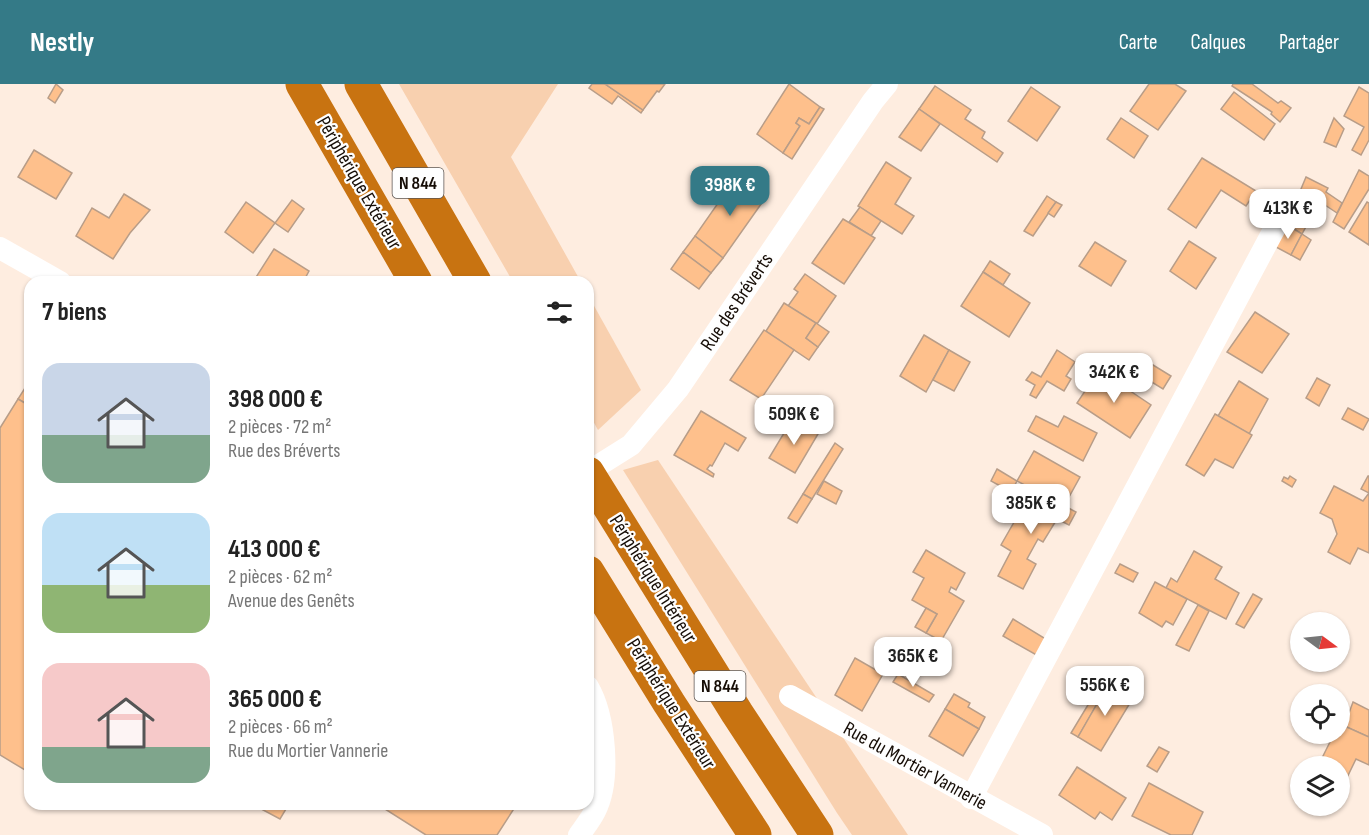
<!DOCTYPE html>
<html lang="fr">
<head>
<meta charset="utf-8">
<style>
	body { margin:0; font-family:"Sofia Sans Condensed",sans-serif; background:#f6f6f6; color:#222; height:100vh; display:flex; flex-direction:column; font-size:22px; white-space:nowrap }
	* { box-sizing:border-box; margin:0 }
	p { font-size:20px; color:#767676 }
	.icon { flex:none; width:33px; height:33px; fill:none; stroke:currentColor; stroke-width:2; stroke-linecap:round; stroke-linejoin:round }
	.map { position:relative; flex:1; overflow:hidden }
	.drawer { position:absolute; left:24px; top:192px; width:570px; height:534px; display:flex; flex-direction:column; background:#fff; border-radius:18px; box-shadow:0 2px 4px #0004 }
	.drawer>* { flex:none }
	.needle { width:39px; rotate:105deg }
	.buttons { position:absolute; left:1290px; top:528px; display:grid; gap:12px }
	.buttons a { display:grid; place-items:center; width:60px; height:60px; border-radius:50%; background:#fff; box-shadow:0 2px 4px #0004; font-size:30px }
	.price { position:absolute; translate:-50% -51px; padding:0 14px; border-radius:12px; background:#fff; color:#222; font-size:20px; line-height:39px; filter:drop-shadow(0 2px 3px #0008) }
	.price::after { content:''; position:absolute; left:50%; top:36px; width:18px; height:14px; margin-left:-9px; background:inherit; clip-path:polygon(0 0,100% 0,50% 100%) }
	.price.active { background:#347a87; color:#fff }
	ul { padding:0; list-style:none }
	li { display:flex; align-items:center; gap:18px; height:150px; padding:0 18px }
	li span { display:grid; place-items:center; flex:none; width:168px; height:120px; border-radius:18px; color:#555 }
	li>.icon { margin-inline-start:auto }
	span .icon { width:72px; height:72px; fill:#fffc; stroke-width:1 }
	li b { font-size:26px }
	h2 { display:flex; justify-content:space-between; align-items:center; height:72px; padding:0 18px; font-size:26px }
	header { display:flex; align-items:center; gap:36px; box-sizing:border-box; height:84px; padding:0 30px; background:#347a87; color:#fff }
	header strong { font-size:28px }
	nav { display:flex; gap:33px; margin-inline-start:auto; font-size:21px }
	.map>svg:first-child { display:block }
	.green { fill:#f8d0af }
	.building { fill:#fec08c; stroke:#b89d88; stroke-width:1.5 }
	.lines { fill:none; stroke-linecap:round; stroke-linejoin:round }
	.street { stroke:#fff; stroke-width:22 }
	.highway { stroke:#c87311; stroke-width:33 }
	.labels { text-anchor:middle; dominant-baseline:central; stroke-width:4.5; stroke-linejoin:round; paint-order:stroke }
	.shield { fill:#fefefe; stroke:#5c5550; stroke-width:1.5 }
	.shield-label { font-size:18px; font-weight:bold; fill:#160d06 }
	.street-label { font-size:20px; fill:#160d06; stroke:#fefefe }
</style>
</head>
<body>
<header>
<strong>Nestly</strong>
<nav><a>Carte</a><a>Calques</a><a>Partager</a></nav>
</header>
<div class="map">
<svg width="1369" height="751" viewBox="0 0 1369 751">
	<rect width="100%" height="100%" fill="#feede0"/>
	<g class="green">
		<polygon points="399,0 558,0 511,73 581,198 513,198"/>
		<polygon points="588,211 641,306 598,346 588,328"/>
		<polygon points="658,376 908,751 852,751 837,729 623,386"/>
	</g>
	<g class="building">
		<polygon points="56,0 63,6 55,19 48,14"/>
		<polygon points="592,0 605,0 643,26 641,29 618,12 612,20 589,4"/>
		<polygon points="605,0 665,0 659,8 657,7 643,26"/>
		<polygon points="789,0 820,23 809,40 799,34 796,39 800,42 783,69 757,50"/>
		<polygon points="1149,0 1175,0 1186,7 1158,46 1130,27"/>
		<polygon points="1233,0 1252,0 1278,19 1281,17 1291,24 1280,38 1271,30 1272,28 1232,2"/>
		<polygon points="935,2 971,26 965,35 985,48 982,54 1003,69 997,78 919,25"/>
		<polygon points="1031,3 1060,23 1037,57 1008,37"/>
		<polygon points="1359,3 1369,9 1369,56 1361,71 1352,66 1364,43 1344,32"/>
		<polygon points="1234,8 1275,40 1264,56 1221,25"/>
		<polygon points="820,23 824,25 792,75 783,69 800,42 796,39 799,34 809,40"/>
		<polygon points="919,25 940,40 921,67 899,53"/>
		<polygon points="1121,34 1148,52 1134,74 1107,55"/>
		<polygon points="1334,34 1344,45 1336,63 1324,58"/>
		<polygon points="34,66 72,89 56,115 18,93"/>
		<polygon points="1202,74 1256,107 1246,122 1221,106 1196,144 1168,125"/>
		<polygon points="886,78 911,94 895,120 914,132 902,150 858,122"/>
		<polygon points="1359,86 1369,92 1369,105 1344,145 1333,138"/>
		<polygon points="737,92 766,113 723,174 695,152"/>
		<polygon points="1306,93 1328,104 1326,108 1342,119 1337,129 1301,105"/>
		<polygon points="124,110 150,126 130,149 113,175 76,152 92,124 109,134"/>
		<polygon points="1047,112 1056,118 1033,152 1024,147"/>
		<polygon points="292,116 304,125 288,148 275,139"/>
		<polygon points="246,118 275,139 253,169 225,148"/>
		<polygon points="1056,118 1062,121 1054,133 1048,129"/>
		<polygon points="1367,118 1369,119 1369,161 1349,148"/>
		<polygon points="860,123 881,137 871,152 849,138"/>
		<polygon points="1295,131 1308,139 1302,150 1289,142"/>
		<polygon points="843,135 875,154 844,200 812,179"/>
		<polygon points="1286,140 1302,150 1291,171 1274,162"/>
		<polygon points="1302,150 1311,156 1300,176 1291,171"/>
		<polygon points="695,152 723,174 711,189 683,168"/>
		<polygon points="1189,157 1216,174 1196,205 1170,187"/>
		<polygon points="1095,158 1126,177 1111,202 1079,182"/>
		<polygon points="274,165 309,187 303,198 253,198"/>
		<polygon points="683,168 711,189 699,205 671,185"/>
		<polygon points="990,177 1010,190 1003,201 983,188"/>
		<polygon points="983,188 1030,219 1009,253 961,222"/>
		<polygon points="805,190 836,212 817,240 788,222 798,208 794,205"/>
		<polygon points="784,219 816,239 806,254 818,263 809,276 766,247"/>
		<polygon points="1255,228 1289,250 1262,289 1227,268"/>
		<polygon points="816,239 829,248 818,263 806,254"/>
		<polygon points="764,246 794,266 761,315 730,296"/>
		<polygon points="924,251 949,266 926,308 900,292"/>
		<polygon points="949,266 970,278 954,307 933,296"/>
		<polygon points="1057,266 1075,278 1066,292 1071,295 1064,307 1047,297 1036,314 1030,311 1035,301 1026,296 1032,288 1041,293"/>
		<polygon points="1140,273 1171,292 1163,305 1132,286"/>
		<polygon points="1099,286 1151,321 1130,354 1077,319"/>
		<polygon points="1317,294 1330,301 1319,322 1306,314"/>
		<polygon points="1239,297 1268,315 1249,350 1218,332"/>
		<polygon points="25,304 30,307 30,322 18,315"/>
		<polygon points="18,315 30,322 30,689 0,671 0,344"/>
		<polygon points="1348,324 1369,335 1363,346 1342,335"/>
		<polygon points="701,327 746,354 738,367 725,359 712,382 710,381 707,385 714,390 713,393 674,371"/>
		<polygon points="1215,330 1252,351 1233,384 1215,375 1204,392 1186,381"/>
		<polygon points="1036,332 1058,343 1064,332 1097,349 1083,377 1028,347"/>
		<polygon points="793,334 818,350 795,389 769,374"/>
		<polygon points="835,359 843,365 812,415 803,410"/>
		<polygon points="1034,367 1080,393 1064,422 1017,397"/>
		<polygon points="997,385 1017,397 1011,408 991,397"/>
		<polygon points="1290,392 1296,396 1292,403 1282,397 1284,393 1288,395"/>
		<polygon points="1368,392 1369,392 1369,409 1361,405"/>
		<polygon points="824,397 842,407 836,420 817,410"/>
		<polygon points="1334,402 1363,417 1369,409 1369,469 1358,464 1350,480 1328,468 1337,450 1332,435 1320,429"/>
		<polygon points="1033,405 1076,428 1069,441 1057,435 1043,458 1038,455 1027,475 1036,480 1023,505 998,492 1011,467 1001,461"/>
		<polygon points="803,410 812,415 797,439 788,434"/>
		<polygon points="926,466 965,489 956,506 951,503 949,508 964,517 941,557 926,549 937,530 912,516 924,494 913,488"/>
		<polygon points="1194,467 1222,483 1215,495 1239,509 1226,535 1166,504 1171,494 1177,498"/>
		<polygon points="1120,480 1138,489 1133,498 1115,489"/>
		<polygon points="1155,498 1187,515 1173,541 1166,537 1162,543 1139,529"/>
		<polygon points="1253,510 1262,515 1244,544 1236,540"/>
		<polygon points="1198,521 1209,527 1189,567 1176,561"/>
		<polygon points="926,524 937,530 926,549 915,543"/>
		<polygon points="1013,535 1049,557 1040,573 1003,552"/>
		<polygon points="855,574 883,590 862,627 835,611"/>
		<polygon points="898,590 934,611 929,618 893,598"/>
		<polygon points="1103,596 1109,599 1078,653 1071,649"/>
		<polygon points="1109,599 1133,614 1101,667 1078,653"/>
		<polygon points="954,610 970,619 968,623 985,633 979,645 945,625"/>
		<polygon points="1353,618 1369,626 1369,653 1340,640 1340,624 1349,629"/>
		<polygon points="945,625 979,645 963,672 929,652"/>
		<polygon points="1340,640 1369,653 1369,681 1356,675 1340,708 1340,682 1318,682 1334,650 1340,650"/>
		<polygon points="1159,663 1169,668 1157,688 1147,682"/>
		<polygon points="1077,683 1126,714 1112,736 1100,728 1095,735 1059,711"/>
		<polygon points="1149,699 1203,728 1192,751 1171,751 1132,732"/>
		<polygon points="252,720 289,720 280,735"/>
		<polygon points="377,720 517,720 497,751 426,751"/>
	</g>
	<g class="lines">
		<g class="street">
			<polyline points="0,164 60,198"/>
			<polyline points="588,388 631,361 678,305 873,17 887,0"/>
			<polyline points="790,612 1042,751"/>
			<polyline points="971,714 1285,125"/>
			<path d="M579 751C585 743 591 735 595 727 611 696 605 632 588 603"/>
		</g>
		<g class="highway">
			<polyline points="302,0 416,198"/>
			<polyline points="361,0 475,198"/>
			<polyline points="588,389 737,629 817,751"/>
			<polyline points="588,488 669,619 755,751"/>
		</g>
	</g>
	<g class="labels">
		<g class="shield">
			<rect x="392.5" y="84" width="51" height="30" rx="4.5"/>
			<rect x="694.5" y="587" width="51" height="30" rx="4.5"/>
		</g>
		<g class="shield-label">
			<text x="418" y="99">N 844</text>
			<text x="720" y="602">N 844</text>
		</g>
		<g class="street-label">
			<text transform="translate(359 99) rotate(60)">Périphérique Extérieur</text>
			<text transform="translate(737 218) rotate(-56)">Rue des Bréverts</text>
			<text transform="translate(653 495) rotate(58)">Périphérique Intérieur</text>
			<text transform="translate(671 620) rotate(58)">Périphérique Extérieur</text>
			<text transform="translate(915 682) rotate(29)">Rue du Mortier Vannerie</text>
		</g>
	</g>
</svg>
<div class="buttons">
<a><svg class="needle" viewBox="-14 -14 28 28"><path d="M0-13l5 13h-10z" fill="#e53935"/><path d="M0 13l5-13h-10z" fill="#767676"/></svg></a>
<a><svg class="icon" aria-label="locate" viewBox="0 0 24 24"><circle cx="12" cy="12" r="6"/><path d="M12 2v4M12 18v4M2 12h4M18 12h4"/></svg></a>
<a><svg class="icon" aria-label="layers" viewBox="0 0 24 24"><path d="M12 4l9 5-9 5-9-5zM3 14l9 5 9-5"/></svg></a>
</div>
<b class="price active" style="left:730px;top:133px">398K €</b>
<b class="price" style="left:1288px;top:156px">413K €</b>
<b class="price" style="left:1114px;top:320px">342K €</b>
<b class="price" style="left:794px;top:362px">509K €</b>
<b class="price" style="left:1031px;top:451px">385K €</b>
<b class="price" style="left:913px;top:604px">365K €</b>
<b class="price" style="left:1105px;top:633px">556K €</b>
<section class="drawer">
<h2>7 biens<svg class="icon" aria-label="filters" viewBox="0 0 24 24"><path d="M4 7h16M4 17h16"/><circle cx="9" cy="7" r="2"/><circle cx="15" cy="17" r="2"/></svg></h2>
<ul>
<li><span style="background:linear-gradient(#c9d6e8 60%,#7fa58c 0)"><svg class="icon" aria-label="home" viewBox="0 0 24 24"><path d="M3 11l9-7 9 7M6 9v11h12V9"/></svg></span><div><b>398 000 €</b><p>2 pièces · 72 m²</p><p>Rue des Bréverts</p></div></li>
<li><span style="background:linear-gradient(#bfe0f5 60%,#8fb573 0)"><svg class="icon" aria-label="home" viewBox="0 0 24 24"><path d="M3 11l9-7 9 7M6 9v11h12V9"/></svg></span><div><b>413 000 €</b><p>2 pièces · 62 m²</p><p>Avenue des Genêts</p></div></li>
<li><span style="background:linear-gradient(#f6c9c9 70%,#7fa58c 0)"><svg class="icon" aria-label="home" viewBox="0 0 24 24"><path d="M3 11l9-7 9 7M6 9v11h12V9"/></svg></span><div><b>365 000 €</b><p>2 pièces · 66 m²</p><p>Rue du Mortier Vannerie</p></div></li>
</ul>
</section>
</div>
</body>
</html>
